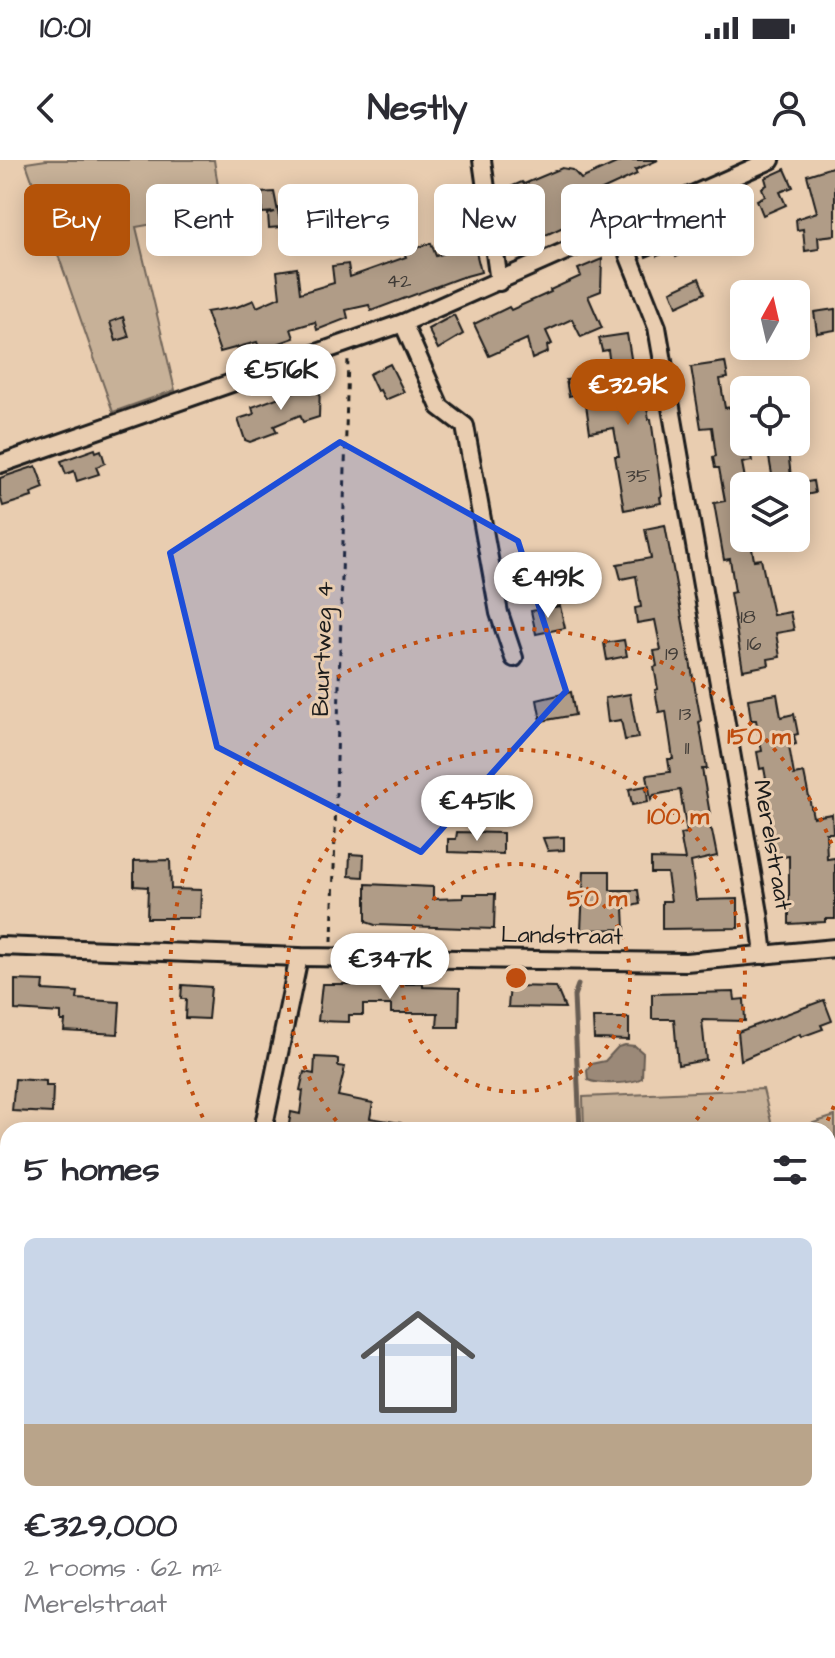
<!DOCTYPE html>
<html lang="en">
<head>
<meta charset="utf-8">
<style>
	body { margin:0; font-family:"Architects Daughter",sans-serif; background:#f2f2f3; color:#2b2b33; height:100vh; display:flex; flex-direction:column; font-size:30px; white-space:nowrap }
	* { box-sizing:border-box; margin:0 }
	p { font-size:26px; color:#7c7c81 }
	.icon { flex:none; width:44px; height:44px; fill:none; stroke:currentColor; stroke-width:2; stroke-linecap:round; stroke-linejoin:round }
	.map { position:relative; flex:1; overflow:hidden }
	.panel { position:absolute; left:0px; top:962px; width:836px; height:536px; display:flex; flex-direction:column; background:#fff; border-radius:24px 24px 0 0; box-shadow:0 4px 20px #0003 }
	.panel>* { flex:none }
	.banner { position:absolute; left:24px; top:24px; width:788px; height:72px; display:flex; gap:16px }
	.needle { width:52px; rotate:8deg }
	.controls { position:absolute; left:730px; top:120px; display:grid; gap:16px }
	.controls a { display:grid; place-items:center; width:80px; height:80px; border-radius:12px; background:#fff; box-shadow:0 4px 20px #0003; font-size:40px }
	.price { position:absolute; translate:-50% -68px; padding:0 18px; border-radius:28px; background:#fff; color:#222; font-size:26px; line-height:52px; filter:drop-shadow(0 2px 4px #0008) }
	.price::after { content:''; position:absolute; left:50%; top:48px; width:24px; height:18px; margin-left:-12px; background:inherit; clip-path:polygon(0 0,100% 0,50% 100%) }
	.price.active { background:#b45309; color:#fff }
	ul { padding:0; list-style:none }
	li { display:grid; align-content:center; gap:16px; height:424px; padding:0 24px }
	li+li { border-top:2px solid #e1e1e2 }
	li span { display:grid; place-items:center; height:248px; border-radius:12px; color:#555 }
	li>.icon { margin-inline-start:auto }
	span .icon { width:144px; height:144px; fill:#fffc; stroke-width:1 }
	li b { font-size:34px }
	h2 { display:flex; justify-content:space-between; align-items:center; height:96px; padding:0 24px; font-size:34px }
	.pill { padding:0 28px; border-radius:12px; background:#fff; box-shadow:0 4px 20px #0003; font-size:28px; line-height:72px }
	.pill.active { background:#b45309; color:#fff }
	.status { display:flex; justify-content:space-between; align-items:center; height:56px; padding:0 40px; background:#fff; direction:ltr }
	.status svg { height:22px; fill:currentColor }
	header { display:flex; justify-content:space-between; align-items:center; height:104px; padding:0 24px; background:#fff; font-size:36px; font-weight:700 }
	.map>svg:first-child { display:block }
	.green { fill:#c7b198; stroke:#72665a; stroke-width:2 }
	.water { fill:#9b8978; stroke:#685d53; stroke-width:2 }
	.lines { fill:none; stroke-linecap:round; stroke-linejoin:round }
	.stream { stroke:#685d53; stroke-width:5 }
	.building { fill:#b09c87; stroke:#1c1c1c; stroke-width:2 }
	.minor-casing { stroke:#1c1c1c; stroke-width:22 }
	.path { stroke:#1c1c1c; stroke-width:3; stroke-dasharray:6 6; stroke-linecap:butt }
	.minor { stroke:#e9cdb0; stroke-width:16 }
	.marked { fill:#1d4ed8; fill-opacity:0.2; stroke:#1d4ed8; stroke-width:6; stroke-linejoin:round }
	.ring { fill:none; stroke:#bf4d0f; stroke-width:4; stroke-dasharray:4 8 }
	.labels { text-anchor:middle; dominant-baseline:central; stroke-width:6; stroke-linejoin:round; paint-order:stroke }
	.number-label { font-size:20px; fill:#413c37 }
	.street-label { font-size:24px; fill:#1c1c1c; stroke:#e9cdb0 }
	.centre { fill:#bf4d0f; stroke:#e9cdb0; stroke-width:4 }
	.ring-label { font-size:24px; text-anchor:middle; font-weight:bold; fill:#bf4d0f; stroke:#e9cdb0; stroke-width:6; stroke-linejoin:round; paint-order:stroke }
</style>
</head>
<body>
<div class="status"><b>10:01</b><svg viewBox="0 0 49 12"><path d="M0 12V9h3v3zM5 12V6h3v6zM10 12V3h3v9zM15 12V0h3v12zM26 1h20v11H26zM47 4h2v5h-2z"/></svg></div>
<header><svg class="icon" aria-label="back" viewBox="0 0 24 24"><path d="M15 5l-7 7 7 7"/></svg>Nestly<svg class="icon" aria-label="person" viewBox="0 0 24 24"><circle cx="12" cy="8" r="4"/><path d="M4 21q1-7 8-7t8 7"/></svg></header>
<div class="map">
<svg width="835" height="1498" viewBox="0 0 835 1498">
	<rect width="100%" height="100%" fill="#e9cdb0"/>
	<filter id="ink" filterUnits="userSpaceOnUse"><feTurbulence type="fractalNoise" baseFrequency=".0125" numOctaves="2"/><feDisplacementMap in="SourceGraphic" scale="16" xChannelSelector="R" yChannelSelector="G"/><feConvolveMatrix kernelMatrix="1 2 1 2 8 2 1 2 1" color-interpolation-filters="sRGB"/></filter>
	<g filter="url(#ink)">
		<g class="green">
			<polygon points="46,0 214,0 222,52 136,67 175,230 113,252 26,3"/>
			<polygon points="763,929 773,970 584,970 583,937"/>
			<polygon points="835,956 835,1035 828,1037 828,970 792,970"/>
			<polygon points="517,1490 726,1490 739,1498 517,1498"/>
		</g>
		<path class="water" d="M625 885 635 886 643 893 642 918C632 924 599 925 588 920L587 910 591 904 605 901 618 887Z"/>
		<g class="lines">
			<polyline class="stream" points="578,825 574,836 580,970"/>
		</g>
		<g class="building">
			<polygon points="623,0 658,0 635,10 637,14 589,36 596,52 524,85 515,65 508,28 522,22 524,24 562,8 573,10 581,19"/>
			<polygon points="835,6 835,75 818,77 819,89 805,91 803,69 797,70 796,59 817,52 807,15"/>
			<polygon points="785,9 793,27 780,32 786,45 763,55 757,40 765,36 762,28 767,25 765,18"/>
			<polygon points="457,28 458,31 467,30 469,46 463,47 467,77 472,76 481,112 459,118 371,151 369,145 346,150 348,158 317,170 315,162 291,169 294,178 260,190 257,182 220,192 206,152 237,147 254,140 257,147 280,137 277,111 297,108 300,133 334,123 332,106 348,104 350,117 406,97 404,92 431,83 436,96 458,89 453,68 446,69 441,30"/>
			<polygon points="274,32 281,67 269,68 268,54 275,52 262,53 260,33"/>
			<polygon points="723,48 733,70 676,97 673,90 657,96 656,93 646,97 641,84"/>
			<polygon points="358,50 363,76 345,78 342,52"/>
			<polygon points="602,99 601,131 588,136 602,168 581,177 572,159 546,171 552,184 547,186 548,192 532,199 527,179 489,196 474,164 509,147 511,150 551,132 550,130 581,116 578,109"/>
			<polygon points="699,118 705,133 677,146 671,131"/>
			<polygon points="835,149 835,170 817,173 814,152"/>
			<polygon points="454,155 463,174 438,189 428,169"/>
			<polygon points="123,157 129,177 116,181 110,162"/>
			<polygon points="627,174 634,216 641,215 649,259 651,259 662,336 660,337 661,343 624,350 615,296 619,296 614,268 590,272 585,238 605,235 604,228 609,227 608,220 612,220 608,190 602,191 599,178"/>
			<polygon points="725,202 728,218 720,219 725,248 738,246 742,267 742,278 738,278 740,292 750,291 752,301 742,303 746,324 737,325 744,367 744,384 751,383 754,400 761,399 773,455 790,452 794,470 776,473 780,497 768,499 769,505 743,510 730,433 735,432 730,399 724,400 714,343 725,341 719,308 715,308 713,297 716,296 712,267 701,268 691,207"/>
			<polygon points="390,204 404,232 385,240 380,230 377,231 369,214"/>
			<polygon points="579,218 581,233 569,236 566,220"/>
			<polygon points="320,222 319,257 303,262 300,255 274,266 277,272 250,282 245,280 238,259 254,254 252,247"/>
			<polygon points="787,282 792,326 774,326 767,286"/>
			<polygon points="95,289 96,292 101,290 105,303 96,307 99,314 77,321 74,311 66,314 61,301"/>
			<polygon points="36,306 44,328 31,333 32,337 3,346 0,336 0,318"/>
			<polygon points="813,321 815,333 796,337 796,324"/>
			<polygon points="665,365 701,561 699,562 707,609 702,609 710,654 700,655 712,671 717,696 691,702 696,740 738,739 738,768 662,769 662,741 671,741 667,713 651,713 651,699 685,700 680,674 687,673 680,630 654,635 651,640 647,615 670,612 668,599 673,599 666,551 659,552 655,530 658,529 654,507 657,506 654,491 661,490 655,460 637,463 635,448 641,447 636,416 621,419 617,404 651,398 645,369"/>
			<polygon points="545,397 550,420 517,426 512,404"/>
			<polygon points="560,446 565,468 536,474 531,451"/>
			<polygon points="624,480 627,496 607,500 604,483"/>
			<polygon points="571,532 575,555 541,561 537,540"/>
			<polygon points="630,534 638,578 625,580 621,560 608,562 605,538"/>
			<polygon points="777,534 781,557 794,554 798,574 794,575 796,584 789,586 794,615 804,613 813,657 832,654 833,673 826,673 827,699 835,698 835,759 825,759 825,762 789,764 789,696 776,698 766,636 769,635 764,608 760,609 757,592 762,591 756,560 751,560 748,539"/>
			<polygon points="646,626 648,642 632,645 629,629"/>
			<polygon points="457,672 503,673 503,694 448,692 448,679 456,679"/>
			<polygon points="564,677 564,690 548,691 543,678"/>
			<polygon points="350,694 364,695 363,717 349,716"/>
			<polygon points="170,700 171,729 201,730 200,758 147,758 148,727 134,726 134,701"/>
			<polygon points="584,711 610,711 610,730 638,730 640,744 624,748 625,769 581,770"/>
			<polygon points="366,724 433,727 433,739 463,738 463,734 495,734 494,769 375,765 366,762"/>
			<polygon points="15,820 44,821 43,830 78,832 77,839 120,842 118,874 64,871 65,861 61,861 61,853 15,850"/>
			<polygon points="322,824 423,824 423,827 460,828 459,867 437,867 438,853 391,853 391,845 363,845 363,855 349,855 349,862 318,861"/>
			<polygon points="182,825 211,827 208,859 185,858 186,839 181,839"/>
			<polygon points="510,826 556,827 565,848 508,847"/>
			<polygon points="734,832 735,840 744,839 745,861 702,860 706,900 678,905 674,859 652,859 652,834"/>
			<polygon points="824,840 832,861 821,865 823,869 801,877 800,874 741,900 738,872"/>
			<polygon points="593,858 629,858 629,880 594,879"/>
			<polygon points="315,897 335,898 338,899 338,906 345,907 338,936 373,943 370,958 401,963 400,970 288,970 291,952 300,954 303,931 300,930 304,912 314,914"/>
			<polygon points="15,919 46,921 46,926 53,926 52,953 12,951"/>
		</g>
		<g class="lines">
			<g class="minor-casing">
				<g id="minor">
					<polyline points="482,0 499,122"/>
					<polyline points="618,69 657,167 759,753 764,795"/>
					<polyline points="403,163 440,247 465,266 499,453 514,498"/>
					<polyline points="0,304 403,163 771,0"/>
					<polyline points="0,786 299,797 686,802 835,788"/>
					<polyline points="263,970 299,797"/>
					<polyline points="0,1454 8,1443"/>
					<polyline points="70,1490 76,1498"/>
					<polyline points="740,1490 752,1498"/>
				</g>
			</g>
			<g class="path">
				<polyline points="332,782 348,198"/>
				<polyline points="697,1498 698,1490"/>
			</g>
			<use href="#minor" class="minor"/>
		</g>
	</g>
	<path class="marked" d="M340 282 518 381 566 531 421 692 217 587 170 393Z"/>
	<g class="ring">
		<circle cx="516" cy="818" r="114"/>
		<path d="M344 970A229 229 0 1 1 688 970"/>
		<path d="M834 946A343 343 0 0 1 824 968M208 968A343 343 0 1 1 834 690"/>
	</g>
	<g class="labels">
		<g class="number-label">
			<text x="399" y="121">42</text>
			<text x="638" y="316">35</text>
			<text x="748" y="457">18</text>
			<text x="754" y="484">16</text>
			<text x="672" y="494">19</text>
			<text x="685" y="554">13</text>
			<text x="687" y="588">11</text>
		</g>
		<g class="street-label">
			<text transform="translate(323 489) rotate(-88)">Buurtweg 4</text>
			<text transform="translate(772 685) rotate(80)">Merelstraat</text>
			<text transform="translate(562 776) rotate(1)">Landstraat</text>
		</g>
	</g>
	<circle cx="516" cy="818" r="12" class="centre"/>
	<g class="ring-label">
		<text x="759" y="584">150 m</text>
		<text x="678" y="664">100 m</text>
		<text x="597" y="746">50 m</text>
	</g>
</svg>
<div class="controls">
<a><svg class="needle" viewBox="-14 -14 28 28"><path d="M0-13l5 13h-10z" fill="#e53935"/><path d="M0 13l5-13h-10z" fill="#7c7c81"/></svg></a>
<a><svg class="icon" aria-label="locate" viewBox="0 0 24 24"><circle cx="12" cy="12" r="6"/><path d="M12 2v4M12 18v4M2 12h4M18 12h4"/></svg></a>
<a><svg class="icon" aria-label="layers" viewBox="0 0 24 24"><path d="M12 4l9 5-9 5-9-5zM3 14l9 5 9-5"/></svg></a>
</div>
<b class="price" style="left:281px;top:252px">€516K</b>
<b class="price active" style="left:628px;top:267px">€329K</b>
<b class="price" style="left:548px;top:460px">€419K</b>
<b class="price" style="left:477px;top:683px">€451K</b>
<b class="price" style="left:390px;top:841px">€347K</b>
<div class="banner">
<a class="pill active">Buy</a>
<a class="pill">Rent</a>
<a class="pill">Filters</a>
<a class="pill">New</a>
<a class="pill">Apartment</a>
</div>
<section class="panel">
<h2>5 homes<svg class="icon" aria-label="filters" viewBox="0 0 24 24"><path d="M4 7h16M4 17h16"/><circle cx="9" cy="7" r="2"/><circle cx="15" cy="17" r="2"/></svg></h2>
<ul>
<li><span style="background:linear-gradient(#c9d6e8 75%,#b9a48a 0)"><svg class="icon" aria-label="home" viewBox="0 0 24 24"><path d="M3 11l9-7 9 7M6 9v11h12V9"/></svg></span><div><b>€329,000</b><p>2 rooms · 62 m²</p><p>Merelstraat</p></div></li>
</ul>
</section>
</div>
</body>
</html>
